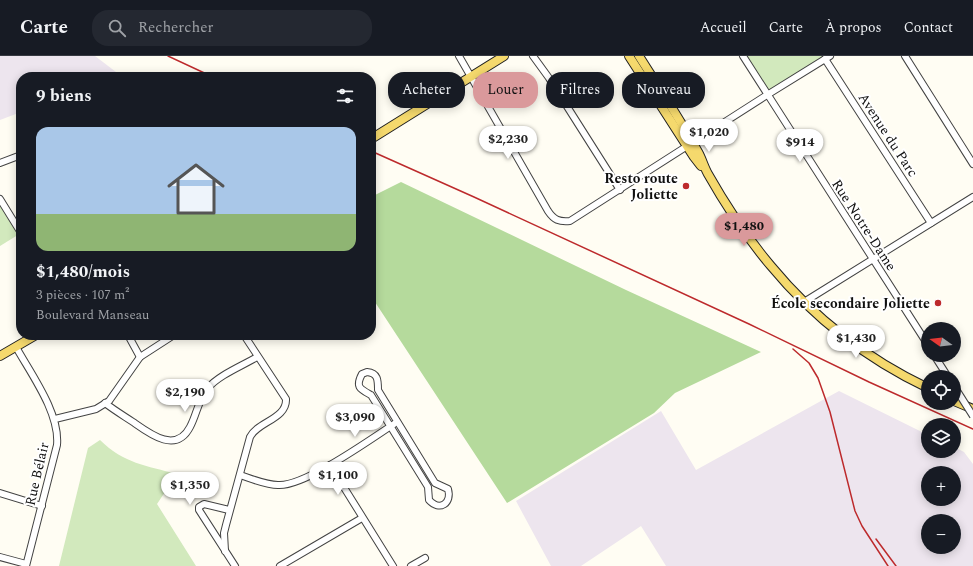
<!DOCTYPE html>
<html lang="fr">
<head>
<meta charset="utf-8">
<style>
	body { margin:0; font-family:Spectral,serif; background:#242831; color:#f1f3f6; height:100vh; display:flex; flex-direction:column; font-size:15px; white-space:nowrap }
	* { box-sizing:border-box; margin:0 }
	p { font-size:13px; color:#9ea1a6 }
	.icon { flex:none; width:22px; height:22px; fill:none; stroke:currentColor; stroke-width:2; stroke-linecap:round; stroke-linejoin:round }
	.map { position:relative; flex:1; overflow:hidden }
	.sheet { position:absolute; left:16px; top:16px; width:360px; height:268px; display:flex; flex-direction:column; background:#171b24; border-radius:16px; box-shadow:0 2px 10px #0003 }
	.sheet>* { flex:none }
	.guide { position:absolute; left:388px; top:16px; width:380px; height:36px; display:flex; gap:8px }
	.needle { width:26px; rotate:284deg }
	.tools { position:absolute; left:921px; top:266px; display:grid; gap:8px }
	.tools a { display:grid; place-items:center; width:40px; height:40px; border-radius:50%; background:#171b24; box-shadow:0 2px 10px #0003; font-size:20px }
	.price { position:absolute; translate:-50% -34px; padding:0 9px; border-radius:14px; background:#fff; color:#222; font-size:13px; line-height:26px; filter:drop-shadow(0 1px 2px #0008) }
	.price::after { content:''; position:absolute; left:50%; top:24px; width:12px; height:9px; margin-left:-6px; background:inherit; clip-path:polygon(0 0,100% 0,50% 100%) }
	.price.on { background:#da999b; color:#111 }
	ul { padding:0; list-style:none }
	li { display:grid; align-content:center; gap:8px; height:212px; padding:0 20px }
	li+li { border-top:1px solid #363941 }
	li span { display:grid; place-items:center; height:124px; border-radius:12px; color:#555 }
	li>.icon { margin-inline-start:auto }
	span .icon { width:72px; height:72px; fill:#fffc; stroke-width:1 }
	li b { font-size:17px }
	h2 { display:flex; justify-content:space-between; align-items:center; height:48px; padding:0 20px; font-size:17px }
	.pill { padding:0 14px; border-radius:16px; background:#171b24; box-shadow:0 2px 10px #0003; font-size:14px; line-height:36px }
	.pill.on { background:#da999b; color:#111 }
	header { display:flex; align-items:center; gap:24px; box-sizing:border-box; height:56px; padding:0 20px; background:#171b24; border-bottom:1px solid #363941 }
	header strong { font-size:19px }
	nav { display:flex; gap:22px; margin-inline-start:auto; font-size:14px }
	.search { width:280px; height:36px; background:#242831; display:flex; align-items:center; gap:10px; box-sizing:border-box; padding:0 14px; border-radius:16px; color:#9ea1a6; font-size:15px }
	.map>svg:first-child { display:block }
	.industrial { fill:#ede5ee; fill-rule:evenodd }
	.green { fill:#d2e9bd }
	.forest { fill:#b5da9c }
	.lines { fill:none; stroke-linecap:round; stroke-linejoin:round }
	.minor-casing { stroke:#434343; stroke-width:8 }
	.major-casing { stroke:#212121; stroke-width:10 }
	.minor { stroke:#fff; stroke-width:6 }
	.major { stroke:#f5d96d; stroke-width:8 }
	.rail { stroke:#bd2a2c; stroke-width:1.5 }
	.minor-bridge-casing { stroke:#434343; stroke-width:8; stroke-linecap:butt }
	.minor-bridge { stroke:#fff; stroke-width:6 }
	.poi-dot { fill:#bd2a2c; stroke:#fff; stroke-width:1.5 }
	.labels { text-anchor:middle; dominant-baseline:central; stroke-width:4; stroke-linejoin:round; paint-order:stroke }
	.street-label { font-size:14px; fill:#101010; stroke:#fff }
	.poi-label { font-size:14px; font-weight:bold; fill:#101010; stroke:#fff; text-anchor:end }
</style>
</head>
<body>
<header>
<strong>Carte</strong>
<div class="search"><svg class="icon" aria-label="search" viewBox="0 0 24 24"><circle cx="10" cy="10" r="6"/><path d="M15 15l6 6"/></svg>Rechercher</div>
<nav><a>Accueil</a><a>Carte</a><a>À propos</a><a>Contact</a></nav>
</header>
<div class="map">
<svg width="973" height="510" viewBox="0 0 973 510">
	<rect width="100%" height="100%" fill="#fffdf3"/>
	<g class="industrial">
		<polygon points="0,0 95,0 116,16 104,21 21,21 21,56 0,64"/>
		<path d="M839 335 928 379V395H954V391L964 396 973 408V510H666L641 470 581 510H551L516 445 661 355 696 414ZM928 417H954V443H928ZM928 465H954V491H928Z"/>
	</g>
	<g class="green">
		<polygon points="743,0 830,0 767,39"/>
		<polygon points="0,143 21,177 0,190"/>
		<path d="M100 384C123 407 147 410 177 418L157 448 196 510H59L88 392Z"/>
	</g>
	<polygon class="forest" points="401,126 626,234 761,296 675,337 654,357 507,447 371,240 371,141"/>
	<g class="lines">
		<g class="minor-casing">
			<g id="minor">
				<path d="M459 0 548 155C554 164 559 166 570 165L767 39 830 0"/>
				<polyline points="533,0 549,22 620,134"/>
				<polyline points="743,0 928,289"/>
				<polyline points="905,0 973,108"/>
				<polyline points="825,3 931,167"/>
				<polyline points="0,107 21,99"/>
				<polyline points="0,143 21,177"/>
				<polyline points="804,246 973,141"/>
				<polyline points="128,279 140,301"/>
				<path d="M16 291C31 318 60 357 57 389L26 510"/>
				<polyline points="934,299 948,321"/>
				<path d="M367 316C378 317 378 324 378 334L435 427 448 433C452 447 440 456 429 444L428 431 371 339C360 333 355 331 362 318Z"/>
				<path d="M105 347C114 354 124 360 133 366 150 378 176 398 190 371 197 358 198 344 208 332 219 319 242 310 257 301"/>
				<polyline points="55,363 96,353 109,345 140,301 174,279"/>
				<polyline points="330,409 393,510"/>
				<path d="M240 419C252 423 266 429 278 429 304 431 371 383 394 368"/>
				<polyline points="0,437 42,450"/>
				<polyline points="229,454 204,448 199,451 199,454 235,510"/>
				<path d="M225 495 224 477 226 469 250 381C257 366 287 363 286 343L244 279"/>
				<polyline points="0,501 26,508"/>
				<polyline points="280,510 362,462"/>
				<polyline points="411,510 425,502"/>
			</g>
		</g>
		<g class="major-casing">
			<g id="major">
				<polyline points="629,0 694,101 701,110"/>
				<path d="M639 0C659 32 680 63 698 96 702 103 704 111 708 118 725 148 749 184 771 210 814 262 867 303 928 332"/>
				<polyline points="371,83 504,0"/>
				<polyline points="0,300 36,279"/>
				<polyline points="954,345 973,353"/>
			</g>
		</g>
		<use href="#minor" class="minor"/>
		<use href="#major" class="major"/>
		<g class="rail">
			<polyline points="168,0 213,21"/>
			<polyline points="371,95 474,141 749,268 869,326 973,373"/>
			<polyline points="793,293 809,307 818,322 830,356 855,455 862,470 888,510"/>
			<polyline points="876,483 896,510"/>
		</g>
		<g class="minor-bridge-casing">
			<polyline id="minor-bridge" points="954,330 973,360"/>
		</g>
		<use href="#minor-bridge" class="minor-bridge"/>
	</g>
	<g class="poi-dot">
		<circle cx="686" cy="130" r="4"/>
		<circle cx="938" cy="247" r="4"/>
	</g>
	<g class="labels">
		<g class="street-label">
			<text transform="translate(888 79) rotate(57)">Avenue du Parc</text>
			<text transform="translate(864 169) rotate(57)">Rue Notre-Dame</text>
			<text transform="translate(37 418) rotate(-77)">Rue Bélair</text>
		</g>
		<g class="poi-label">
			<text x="678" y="122">Resto route<tspan x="678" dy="16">Joliette</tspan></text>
			<text x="930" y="247">École secondaire Joliette</text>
		</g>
	</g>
</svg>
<div class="tools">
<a><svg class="needle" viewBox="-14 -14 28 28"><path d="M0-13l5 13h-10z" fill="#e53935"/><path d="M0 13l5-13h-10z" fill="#9ea1a6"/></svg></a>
<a><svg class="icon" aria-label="locate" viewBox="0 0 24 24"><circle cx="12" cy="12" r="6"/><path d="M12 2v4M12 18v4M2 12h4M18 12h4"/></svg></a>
<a><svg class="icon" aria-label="layers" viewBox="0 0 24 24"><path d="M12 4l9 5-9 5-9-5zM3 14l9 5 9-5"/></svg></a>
<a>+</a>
<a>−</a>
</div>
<b class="price" style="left:709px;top:97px">$1,020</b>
<b class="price" style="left:508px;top:104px">$2,230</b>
<b class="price" style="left:800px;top:107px">$914</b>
<b class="price on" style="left:744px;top:191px">$1,480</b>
<b class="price" style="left:856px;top:303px">$1,430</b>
<b class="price" style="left:185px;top:357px">$2,190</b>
<b class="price" style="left:355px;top:382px">$3,090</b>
<b class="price" style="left:338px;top:440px">$1,100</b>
<b class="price" style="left:190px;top:450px">$1,350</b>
<div class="guide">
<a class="pill">Acheter</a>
<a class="pill on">Louer</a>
<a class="pill">Filtres</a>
<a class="pill">Nouveau</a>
</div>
<section class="sheet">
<h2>9 biens<svg class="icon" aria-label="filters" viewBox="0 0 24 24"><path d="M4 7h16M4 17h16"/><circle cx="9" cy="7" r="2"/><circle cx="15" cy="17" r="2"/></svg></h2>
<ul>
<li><span style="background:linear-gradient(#a9c7e8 70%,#8fb573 0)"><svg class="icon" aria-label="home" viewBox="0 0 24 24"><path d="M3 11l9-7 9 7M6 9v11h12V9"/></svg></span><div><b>$1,480/mois</b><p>3 pièces · 107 m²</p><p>Boulevard Manseau</p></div></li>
</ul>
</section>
</div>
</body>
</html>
